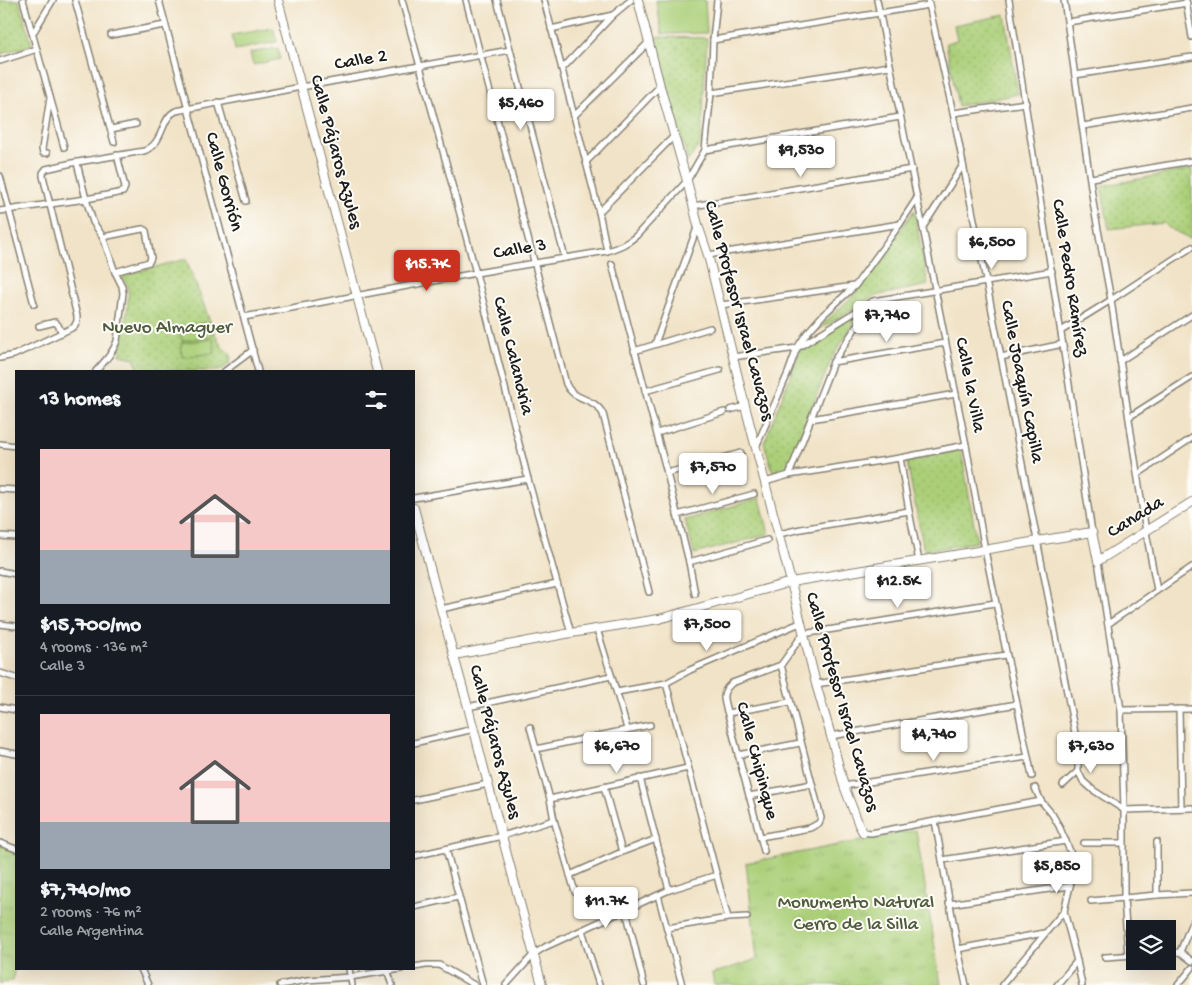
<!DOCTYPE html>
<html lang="en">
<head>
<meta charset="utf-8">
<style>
	body { margin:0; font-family:"Gochi Hand",sans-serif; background:#20242c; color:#f1f3f6; height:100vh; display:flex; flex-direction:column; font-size:19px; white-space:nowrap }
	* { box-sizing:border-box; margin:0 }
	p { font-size:16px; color:#9ea1a6 }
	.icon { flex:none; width:28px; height:28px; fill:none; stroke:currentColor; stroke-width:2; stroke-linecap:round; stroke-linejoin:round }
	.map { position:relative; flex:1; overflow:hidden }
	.side { position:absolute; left:15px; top:370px; width:400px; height:600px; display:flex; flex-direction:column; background:#171b24; border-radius:0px; box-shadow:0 5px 20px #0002 }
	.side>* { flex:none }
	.buttons { position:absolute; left:1126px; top:920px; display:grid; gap:10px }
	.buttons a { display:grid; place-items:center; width:50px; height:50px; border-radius:0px; background:#171b24; box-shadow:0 5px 20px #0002; font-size:25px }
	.price { position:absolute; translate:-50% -42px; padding:0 11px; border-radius:5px; background:#fff; color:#222; font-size:16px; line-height:32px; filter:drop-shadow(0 1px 2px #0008) }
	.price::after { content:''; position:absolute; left:50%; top:30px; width:15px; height:11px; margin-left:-8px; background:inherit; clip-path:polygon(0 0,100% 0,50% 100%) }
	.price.current { background:#c8321e; color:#fff }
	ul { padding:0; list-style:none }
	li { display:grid; align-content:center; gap:10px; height:265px; padding:0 25px }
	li+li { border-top:1px solid #363941 }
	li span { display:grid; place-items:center; height:155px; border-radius:0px; color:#555 }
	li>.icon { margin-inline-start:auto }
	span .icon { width:90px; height:90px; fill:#fffc; stroke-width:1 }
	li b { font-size:21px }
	h2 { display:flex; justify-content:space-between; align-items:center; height:60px; padding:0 25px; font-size:21px }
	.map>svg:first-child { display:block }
	.grass { fill:url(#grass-tufts); stroke:#64764a }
	.park { fill:url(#park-dots); stroke:#64764a }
	.garden { fill:#abcf78; stroke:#64764a }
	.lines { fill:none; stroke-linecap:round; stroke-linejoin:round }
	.street-casing { stroke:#868072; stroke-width:8 }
	.secondary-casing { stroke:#868072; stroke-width:10 }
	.street { stroke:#fff; stroke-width:5 }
	.secondary { stroke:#fff; stroke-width:8 }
	.labels { text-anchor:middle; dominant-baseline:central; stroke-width:4; stroke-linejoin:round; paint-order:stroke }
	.street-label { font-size:19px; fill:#1c1c1c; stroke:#fdfcf7 }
	.park-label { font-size:19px; fill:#4e5b3c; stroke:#fdfcf7 }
</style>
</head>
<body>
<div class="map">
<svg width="1192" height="985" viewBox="0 0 1192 985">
	<defs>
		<pattern id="grass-tufts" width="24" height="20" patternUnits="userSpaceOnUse" patternTransform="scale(1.25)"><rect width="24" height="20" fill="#abcf78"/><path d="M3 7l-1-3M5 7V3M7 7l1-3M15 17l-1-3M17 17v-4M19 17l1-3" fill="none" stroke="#93b167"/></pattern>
		<pattern id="park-dots" width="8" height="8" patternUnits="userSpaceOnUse" patternTransform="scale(1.25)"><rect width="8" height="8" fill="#abcf78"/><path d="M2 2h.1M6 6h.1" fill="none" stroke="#93b167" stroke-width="1.8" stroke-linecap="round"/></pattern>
	</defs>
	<rect width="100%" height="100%" fill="#fdfcf7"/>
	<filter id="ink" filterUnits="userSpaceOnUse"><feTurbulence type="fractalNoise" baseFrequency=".02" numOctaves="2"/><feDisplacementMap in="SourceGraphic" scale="10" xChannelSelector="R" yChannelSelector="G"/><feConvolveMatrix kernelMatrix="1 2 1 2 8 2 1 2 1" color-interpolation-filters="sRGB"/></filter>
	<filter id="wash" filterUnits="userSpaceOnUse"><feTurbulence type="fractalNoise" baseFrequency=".0096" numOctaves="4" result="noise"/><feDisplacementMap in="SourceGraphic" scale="20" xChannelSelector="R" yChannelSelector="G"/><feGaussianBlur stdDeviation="1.12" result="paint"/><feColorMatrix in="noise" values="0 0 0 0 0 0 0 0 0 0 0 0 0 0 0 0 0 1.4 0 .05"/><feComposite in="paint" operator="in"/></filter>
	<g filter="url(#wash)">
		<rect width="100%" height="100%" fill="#f1e3c7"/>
		<g class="grass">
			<polygon points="916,830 941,985 714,985 712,974 757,959 746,863"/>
			<polygon points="0,845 16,851 16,956 13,980 0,984"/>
		</g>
		<g class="park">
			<polygon points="0,0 19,0 32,45 0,54"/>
			<polygon points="1005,15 1018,94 958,106 946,43 957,40 954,25"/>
			<polygon points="654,37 707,38 701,143 688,161"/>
			<polygon points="1192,169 1192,240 1169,228 1164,223 1109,229 1101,186"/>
			<polygon points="914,210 928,285 875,296 815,332 862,287"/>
			<path d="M186 259 215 334 222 347 230 354C233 363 226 366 219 371H139L134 358 120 355C122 342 132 294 127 284 126 281 122 278 120 276Z"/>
			<polygon points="862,310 832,358 786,470 773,472 764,443 801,349"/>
			<polygon points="961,449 977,542 924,551 907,462"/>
			<polygon points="760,498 769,534 694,554 685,520"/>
		</g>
		<g class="garden">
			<polygon points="656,0 705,0 707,33 662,34"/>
			<polygon points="273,28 277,42 235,50 232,35"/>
			<polygon points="278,48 280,59 253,65 250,53"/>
			<polygon points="210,322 212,336 182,341 179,327"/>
			<polygon points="213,339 215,353 182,357 181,343"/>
		</g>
	</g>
	<g filter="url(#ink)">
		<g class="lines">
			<g class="street-casing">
				<g id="street">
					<polyline points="23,0 64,147"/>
					<polyline points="75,0 114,142"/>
					<polyline points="159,0 258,371"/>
					<polyline points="402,0 476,273 528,479 571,633"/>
					<path d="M466 0 566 384C574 402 594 396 603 414L649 592"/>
					<polyline points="497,0 565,258"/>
					<polyline points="544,0 599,212 607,251"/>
					<polyline points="877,0 917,198 966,445 985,550 1032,776"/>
					<polyline points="928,0 953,113 1075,733 1078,751 1078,771"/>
					<polyline points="1009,0 1092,532"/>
					<polyline points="1064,0 1094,208 1111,300 1146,532 1157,590"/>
					<polyline points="1186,1 1192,37"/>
					<polyline points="1068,22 1187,3"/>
					<polyline points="551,29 613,15 631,0"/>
					<polyline points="33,33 53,0"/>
					<polyline points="111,35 165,25"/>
					<polyline points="713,40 929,5"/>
					<polyline points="0,61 37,49"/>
					<polyline points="562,69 613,15"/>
					<polyline points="1075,75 1192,57"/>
					<polyline points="711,93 890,66"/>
					<polyline points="218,102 246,201"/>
					<polyline points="953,113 1026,103"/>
					<polyline points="574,116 649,42"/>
					<polyline points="1083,126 1192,108"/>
					<polyline points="111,129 136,124"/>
					<polyline points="705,150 900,117"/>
					<polyline points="47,153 43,153 42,149 50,98"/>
					<polyline points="586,162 660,86"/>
					<path d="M77 163 86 199 93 222 103 237 115 272 122 286 123 293 117 341C113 353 104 362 96 371"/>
					<polyline points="0,176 34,304"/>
					<polyline points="1091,178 1192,161"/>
					<polyline points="693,206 912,169"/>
					<polyline points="0,211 86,199 123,192 125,187 117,155"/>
					<polyline points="599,212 674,136"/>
					<polyline points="923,227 963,165"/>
					<polyline points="103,237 142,229 144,229 146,231 151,258 149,262 115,272"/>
					<polyline points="708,255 900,224"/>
					<polyline points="612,264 667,473 689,562 695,594"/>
					<polyline points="721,305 854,286"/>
					<path d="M244 317 476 273 607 251C619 247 627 244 636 236L687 181 705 150 711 93 713 40 717 0"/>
					<polyline points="39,326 55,322 58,325 62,333"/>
					<polyline points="1061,331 1111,300 1192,247"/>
					<polyline points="655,344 698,225"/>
					<polyline points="634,351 710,328"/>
					<polyline points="733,357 797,348 873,301 1052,271"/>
					<polyline points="1001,357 1063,344"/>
					<path d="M0 358 14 355 74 327 77 321V316L43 176V173L46 169 72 163 144 151C165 143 160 118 176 111L301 87 510 50"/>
					<polyline points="1120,361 1192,315"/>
					<polyline points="833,362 945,343"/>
					<polyline points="225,371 253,350"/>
					<polyline points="645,391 720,370"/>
					<polyline points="730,410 745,406"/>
					<polyline points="1129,417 1192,377"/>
					<polyline points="811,419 956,394"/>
					<polyline points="657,433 724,412"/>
					<polyline points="0,444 16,446"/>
					<polyline points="756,447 788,373 797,348 807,333 823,315 855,286 900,224 917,198"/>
					<polyline points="900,458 909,511 919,561"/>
					<polyline points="667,473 741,453"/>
					<polyline points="1138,474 1192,438"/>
					<polyline points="789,475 833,362 872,303"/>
					<polyline points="765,482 789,475 900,458 966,445"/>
					<polyline points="0,489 16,490"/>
					<polyline points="414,498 528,479"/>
					<polyline points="677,515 754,494"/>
					<polyline points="779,534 801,529 909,511"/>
					<polyline points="0,536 16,537"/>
					<polyline points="1098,561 1121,710 1124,810 1124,898 1128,955"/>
					<polyline points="689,562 767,540"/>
					<polyline points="0,571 16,574"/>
					<polyline points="441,609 557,584"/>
					<polyline points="0,624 16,626"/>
					<polyline points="1108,624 1192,567"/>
					<path d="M597 629C607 662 618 695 627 729"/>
					<polyline points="0,673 16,678"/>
					<polyline points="666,683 728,918"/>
					<polyline points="816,684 1006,655"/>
					<polyline points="617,692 666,683 690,670 800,623"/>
					<polyline points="0,707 16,710"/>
					<polyline points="468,707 611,676"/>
					<polyline points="1179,709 1181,808"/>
					<polyline points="1121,710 1192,709"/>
					<polyline points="728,713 790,702"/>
					<polyline points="530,727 550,799 554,820 575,892"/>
					<polyline points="831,736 1017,704"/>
					<polyline points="414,743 474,729"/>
					<polyline points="536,749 650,725"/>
					<polyline points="0,751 16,754"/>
					<polyline points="738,755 800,743"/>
					<polyline points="640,778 669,890"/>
					<polyline points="1063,785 1078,771 1083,781 1093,790 1124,810 1192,808"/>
					<polyline points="844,786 1027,757"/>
					<polyline points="604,787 622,852"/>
					<polyline points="1035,788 1041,801 1052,814 1059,826 1070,851 1073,864 1073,874 1064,911 1077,961 1082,985"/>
					<polyline points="749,796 812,784"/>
					<polyline points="550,799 688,768"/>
					<polyline points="414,800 488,784"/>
					<polyline points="935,821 958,949 966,985"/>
					<polyline points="863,832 871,833 1041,801"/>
					<polyline points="760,837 810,828 819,823 821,818 781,665"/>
					<polyline points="1157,842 1157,895"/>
					<polyline points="0,843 16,849"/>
					<polyline points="1084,843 1123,843"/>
					<polyline points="446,849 483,985"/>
					<path d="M764 851C753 809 741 768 731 726 730 719 723 702 724 696 724 690 728 687 732 683L781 665 803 634 995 603"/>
					<polyline points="414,856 502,836 554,820"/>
					<polyline points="942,860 1066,841"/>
					<polyline points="570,875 622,852 656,839"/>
					<polyline points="658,895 682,985"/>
					<polyline points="1091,901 1157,895 1192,893"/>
					<polyline points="949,904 1069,886"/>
					<polyline points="414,907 458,897"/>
					<polyline points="626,910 644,985"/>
					<polyline points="667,928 728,918 747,917"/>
					<polyline points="582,930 599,985"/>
					<polyline points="958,949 1044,933"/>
					<polyline points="1180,952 1192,922"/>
					<polyline points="1168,953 1180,952 1192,961"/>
					<polyline points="1105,957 1135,955"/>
					<polyline points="414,967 426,965 439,965 474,985"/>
					<polyline points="141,969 148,985"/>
					<polyline points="349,969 352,985"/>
					<polyline points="387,969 392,985"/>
					<polyline points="280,985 307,980 350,977 401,969"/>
					<polyline points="506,985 534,954 545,947 669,890 717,875"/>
					<polyline points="1002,985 1064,911"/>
					<polyline points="1057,985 1077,961"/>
					<polyline points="1178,985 1192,968"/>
				</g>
			</g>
			<g class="secondary-casing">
				<g id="secondary">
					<polyline points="278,0 377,371"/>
					<polyline points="638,0 660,86 687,181 698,225 708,255 745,406 791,582 816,684 831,736 844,786 859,825 863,832"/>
					<polyline points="414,508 441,609 468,707 488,784 542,985"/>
					<polyline points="454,655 571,633 659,619 791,582 1092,532 1098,561 1192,502"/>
				</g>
			</g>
			<use href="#street" class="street"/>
			<use href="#secondary" class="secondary"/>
		</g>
	</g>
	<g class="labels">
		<g class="street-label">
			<text transform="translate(361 61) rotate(-10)">Calle 2</text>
			<text transform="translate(335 152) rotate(75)">Calle Pájaros Azules</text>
			<text transform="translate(223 182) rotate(75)">Calle Gorrión</text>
			<text transform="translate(520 250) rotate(-10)">Calle 3</text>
			<text transform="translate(1069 278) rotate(81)">Calle Pedro Ramírez</text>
			<text transform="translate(738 311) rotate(75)">Calle Profesor Israel Cavazos</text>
			<text transform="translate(512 356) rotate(76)">Calle Calandria</text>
			<text transform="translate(1021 382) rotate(79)">Calle Joaquín Capilla</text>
			<text transform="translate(969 385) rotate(79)">Calle la Villa</text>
			<text transform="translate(1136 518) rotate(-32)">Canada</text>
			<text transform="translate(841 702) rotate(74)">Calle Profesor Israel Cavazos</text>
			<text transform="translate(494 742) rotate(75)">Calle Pájaros Azules</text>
			<text transform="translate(756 761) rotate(75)">Calle Chipinque</text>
		</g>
		<g class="park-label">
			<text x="167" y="328">Nuevo Almaguer</text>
			<text x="856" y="903">Monumento Natural<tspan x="856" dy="22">Cerro de la Silla</tspan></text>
		</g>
	</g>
</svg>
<div class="buttons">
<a><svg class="icon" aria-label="layers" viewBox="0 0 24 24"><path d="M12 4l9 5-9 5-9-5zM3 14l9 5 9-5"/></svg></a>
</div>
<b class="price" style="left:521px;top:131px">$5,460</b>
<b class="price" style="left:801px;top:178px">$9,530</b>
<b class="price" style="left:992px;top:270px">$6,500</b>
<b class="price current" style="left:427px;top:292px">$15.7K</b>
<b class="price" style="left:887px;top:343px">$7,740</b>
<b class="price" style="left:713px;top:495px">$7,570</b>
<b class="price" style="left:898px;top:609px">$12.5K</b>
<b class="price" style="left:707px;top:652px">$7,500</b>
<b class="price" style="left:934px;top:762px">$4,740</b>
<b class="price" style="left:617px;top:774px">$6,670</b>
<b class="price" style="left:1091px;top:774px">$7,630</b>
<b class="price" style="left:1057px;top:894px">$5,850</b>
<b class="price" style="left:606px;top:929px">$11.7K</b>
<section class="side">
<h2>13 homes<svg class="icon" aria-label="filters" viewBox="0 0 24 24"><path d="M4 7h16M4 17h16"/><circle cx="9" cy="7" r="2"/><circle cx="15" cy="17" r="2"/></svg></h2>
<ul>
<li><span style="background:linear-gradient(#f6c9c9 65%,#9aa5b1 0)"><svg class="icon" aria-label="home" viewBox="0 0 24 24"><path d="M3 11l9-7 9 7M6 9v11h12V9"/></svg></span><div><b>$15,700/mo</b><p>4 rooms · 136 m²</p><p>Calle 3</p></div></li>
<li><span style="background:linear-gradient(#f6c9c9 70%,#9aa5b1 0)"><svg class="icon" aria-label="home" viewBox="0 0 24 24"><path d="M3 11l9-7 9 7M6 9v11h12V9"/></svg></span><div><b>$7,740/mo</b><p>2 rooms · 76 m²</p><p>Calle Argentina</p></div></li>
</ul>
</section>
</div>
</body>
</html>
